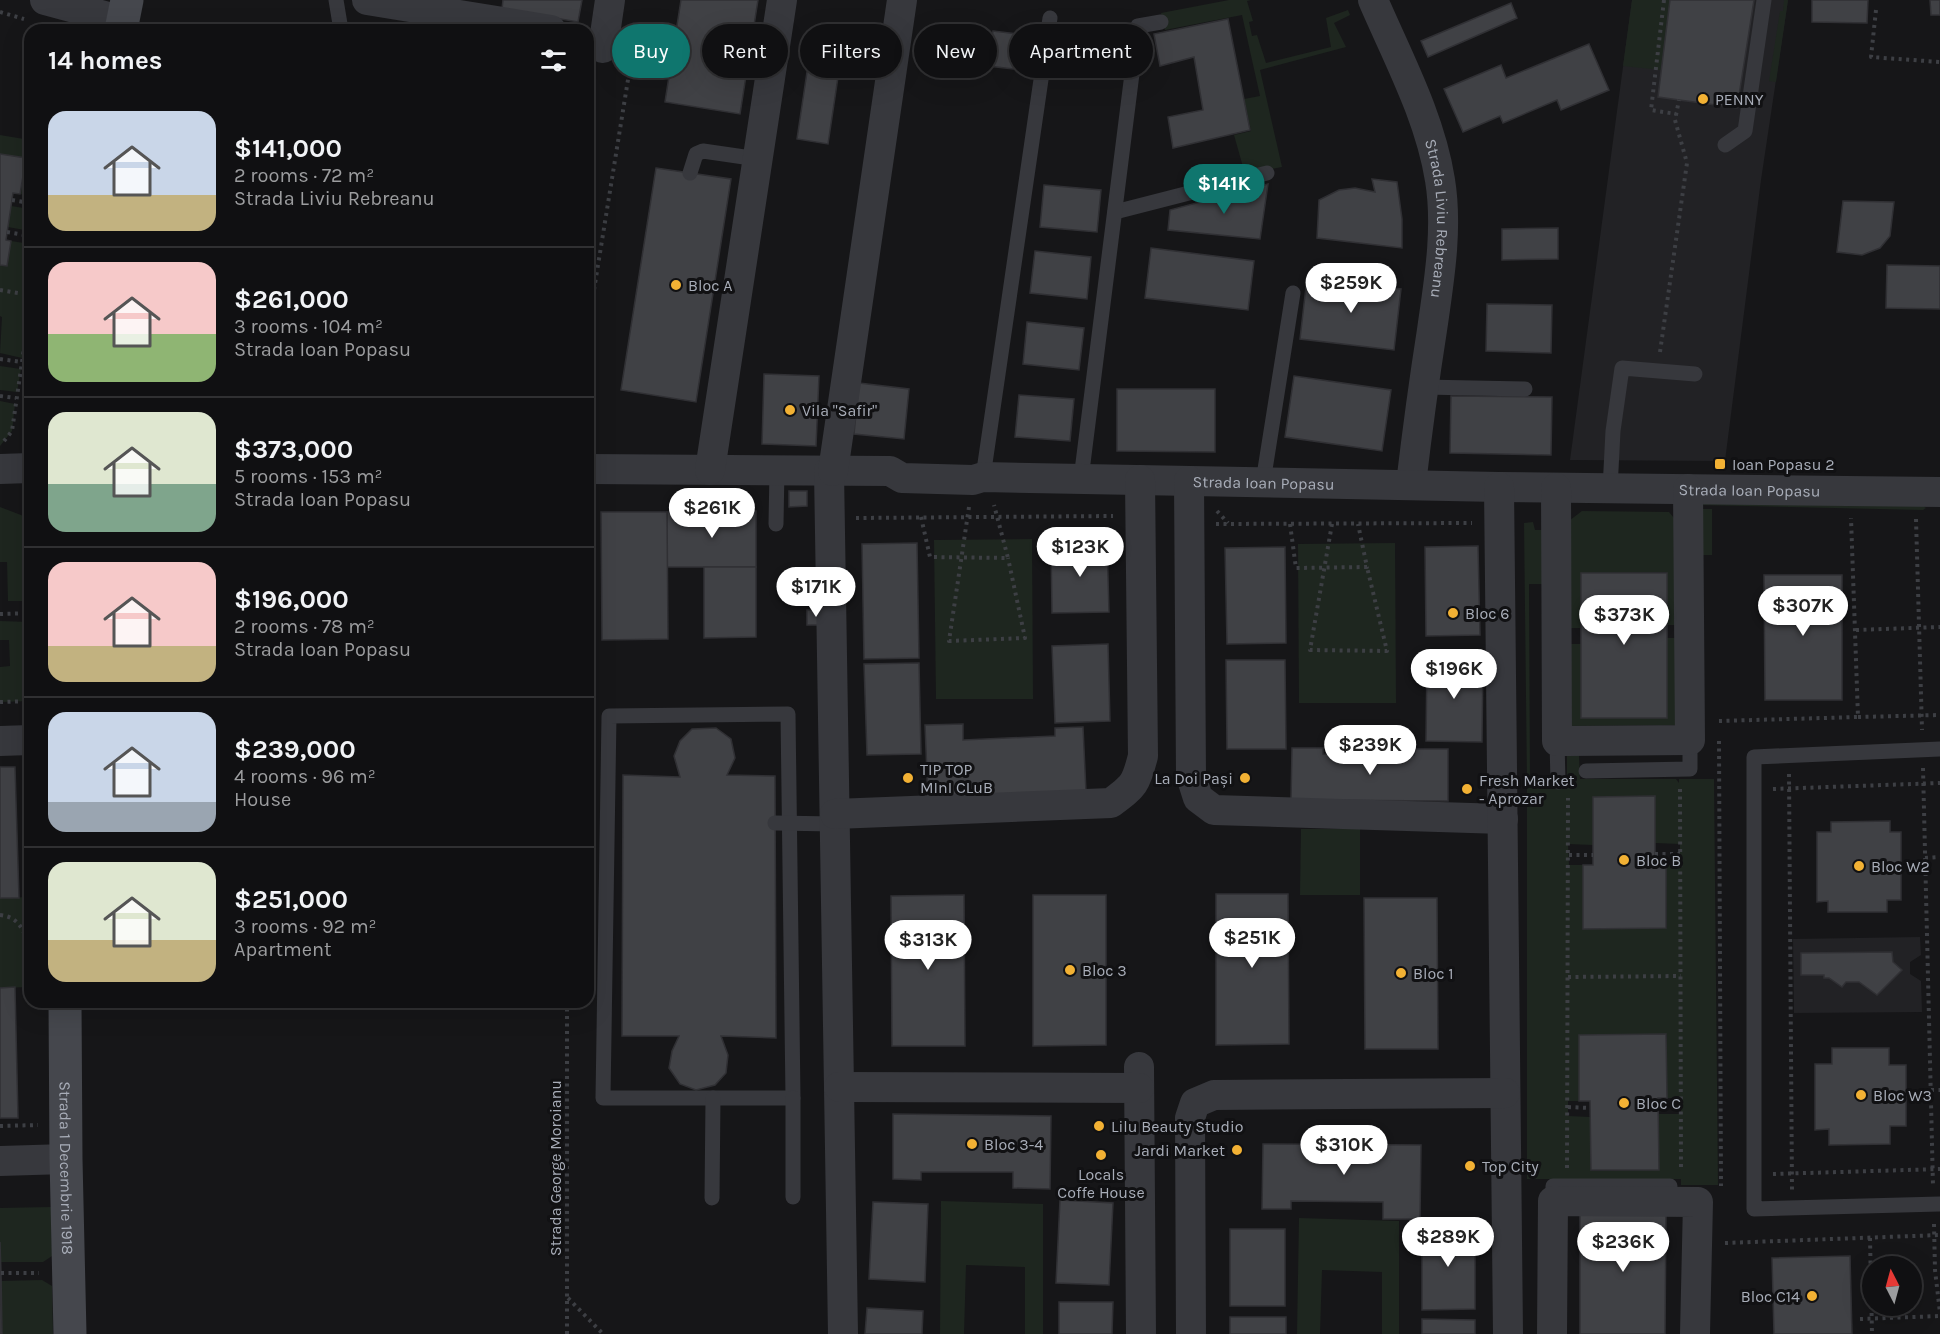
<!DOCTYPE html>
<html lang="en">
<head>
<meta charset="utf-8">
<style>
	body { margin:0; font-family:Karla,sans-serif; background:#19191b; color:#f1f3f6; height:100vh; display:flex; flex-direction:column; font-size:22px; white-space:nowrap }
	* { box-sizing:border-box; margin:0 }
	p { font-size:20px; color:#9c9d9f }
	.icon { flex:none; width:33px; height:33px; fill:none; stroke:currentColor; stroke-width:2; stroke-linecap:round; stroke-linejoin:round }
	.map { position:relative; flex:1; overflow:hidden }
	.panel { position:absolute; left:24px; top:24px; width:570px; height:984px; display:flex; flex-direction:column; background:#101012; border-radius:18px; box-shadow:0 6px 24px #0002,0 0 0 2px #303032 }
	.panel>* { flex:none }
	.hud { position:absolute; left:612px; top:24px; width:570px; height:54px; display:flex; gap:12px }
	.needle { width:39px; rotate:354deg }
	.fabs { position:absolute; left:1862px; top:1256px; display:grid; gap:12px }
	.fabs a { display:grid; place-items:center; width:60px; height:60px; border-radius:50%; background:#101012; box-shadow:0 6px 24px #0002,0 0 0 2px #303032; font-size:30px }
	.price { position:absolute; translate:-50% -51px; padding:0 14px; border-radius:21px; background:#fff; color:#222; font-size:20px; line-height:39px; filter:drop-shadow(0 2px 3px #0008) }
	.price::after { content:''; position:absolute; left:50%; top:36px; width:18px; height:14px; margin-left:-9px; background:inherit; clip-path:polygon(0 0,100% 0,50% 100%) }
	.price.current { background:#0f766e; color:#fff }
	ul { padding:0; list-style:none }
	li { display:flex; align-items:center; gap:18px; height:150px; padding:0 24px }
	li+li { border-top:2px solid #303032 }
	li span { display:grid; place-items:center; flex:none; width:168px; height:120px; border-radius:18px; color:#555 }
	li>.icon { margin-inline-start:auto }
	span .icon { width:72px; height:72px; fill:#fffc; stroke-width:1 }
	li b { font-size:26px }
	h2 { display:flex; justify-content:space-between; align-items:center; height:72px; padding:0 24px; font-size:26px }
	.chip { padding:0 21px; border-radius:27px; background:#101012; box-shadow:0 6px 24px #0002,0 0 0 2px #303032; font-size:21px; line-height:54px }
	.chip.current { background:#0f766e; color:#fff }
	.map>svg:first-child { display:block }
	.built { fill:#222225 }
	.green { fill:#1e261f; fill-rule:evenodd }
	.building { fill:#404145; stroke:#303034; stroke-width:1.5 }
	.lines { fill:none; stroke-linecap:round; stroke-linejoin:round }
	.path { stroke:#3d3f44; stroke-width:4; stroke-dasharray:3 4.5; stroke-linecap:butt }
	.lane { stroke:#37383d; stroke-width:15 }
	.street { stroke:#37383d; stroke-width:30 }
	.secondary { stroke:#45474d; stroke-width:33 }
	.poi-dot { fill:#f2b134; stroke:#111113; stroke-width:2 }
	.labels { text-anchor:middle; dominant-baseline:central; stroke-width:6; stroke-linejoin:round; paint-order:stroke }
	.poi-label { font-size:16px; fill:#a8adb8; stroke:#111113; text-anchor:start }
	.street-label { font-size:16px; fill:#a8adb8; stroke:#111113 }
</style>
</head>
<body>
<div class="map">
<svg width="1940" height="1334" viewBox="0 0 1940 1334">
	<rect width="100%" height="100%" fill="#161618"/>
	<g class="built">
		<polygon points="1632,0 1788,0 1761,180 1725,461 1570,460"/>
		<polygon points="1920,937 1921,955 1910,962 1910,974 1921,981 1922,1012 1794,1013 1793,939"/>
	</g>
	<g class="green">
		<polygon points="1229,0 1251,0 1247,1 1253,21 1249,22 1252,36 1257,35 1266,63 1331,47 1326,18 1348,10 1350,15 1334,23 1346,47 1260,70 1282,167 1245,174 1234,135 1251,131 1244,99 1260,96 1242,15 1165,30 1161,13"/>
		<polygon points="1632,0 1670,0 1661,70 1623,66"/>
		<polygon points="1784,0 1788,0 1776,82 1769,81 1780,11 1783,11"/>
		<polygon points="0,135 30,140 30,196 20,194 26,159 0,154"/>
		<polygon points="11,206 30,209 30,231 8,227"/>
		<polygon points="11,241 30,244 30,307 22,358 0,353 2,317 0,316 0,265 7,265"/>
		<polygon points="0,366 21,369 17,392 0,390"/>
		<polygon points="0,401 15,404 12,431 0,446"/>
		<polygon points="1697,500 1922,505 1926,508 1923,510 1696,505"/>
		<polygon points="0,507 21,515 30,522 30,601 8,601 7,562 0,562"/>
		<polygon points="1697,509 1712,509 1712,555 1692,555"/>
		<polygon points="1582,511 1669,512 1678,523 1679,625 1667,625 1667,572 1581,573 1580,628 1565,628 1565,524"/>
		<path d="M1533 522 1535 530H1545L1548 584H1529L1530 783H1549V789H1567V756L1579 755 1580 779H1676L1679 783V779H1714L1718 1185H1681V1179H1527V783L1524 523ZM1655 796V843L1680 844V865H1666L1667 928 1583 929V865H1569L1568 844 1593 845V797ZM1667 1034V1098H1681V1114H1659V1170L1591 1171 1590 1117 1568 1116V1101H1579V1035Z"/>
		<polygon points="1032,539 1033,699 936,699 934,540"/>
		<polygon points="1395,543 1396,703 1299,703 1298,544"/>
		<polygon points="0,621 30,622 30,701 0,702 0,667 10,666 9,640 0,640"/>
		<polygon points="1667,638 1679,638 1679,725 1567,726 1566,644 1581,644 1581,718 1667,718"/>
		<polygon points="1301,829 1360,829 1360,895 1300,895"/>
		<polygon points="30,897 30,987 0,988 0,898"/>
		<polygon points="941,1201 1043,1204 1043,1334 1025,1334 1025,1267 966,1265 964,1334 940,1334"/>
		<polygon points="51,1207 52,1256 43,1262 0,1262 0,1208"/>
		<polygon points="1299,1218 1399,1221 1399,1334 1382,1334 1382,1272 1322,1270 1320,1334 1297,1334"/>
		<polygon points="42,1280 52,1286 53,1334 2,1334 1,1281"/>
	</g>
	<g class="building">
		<polygon points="503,0 582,0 578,22 502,9"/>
		<polygon points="681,0 758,0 740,114 665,102"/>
		<polygon points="1670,0 1754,0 1737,108 1658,97"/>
		<polygon points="1812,0 1868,0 1867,23 1812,22"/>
		<polygon points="1930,0 1940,0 1940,15 1931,15"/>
		<polygon points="1511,3 1517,18 1428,57 1421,41"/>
		<polygon points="1228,19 1250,130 1173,148 1168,117 1203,110 1194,57 1160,66 1154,34"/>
		<polygon points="993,31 1036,36 1031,71 988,66"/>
		<polygon points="1068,39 1108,44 1106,66 1066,61"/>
		<polygon points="1589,44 1609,90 1561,110 1557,100 1503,123 1500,116 1463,132 1444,89 1501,65 1506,78"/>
		<polygon points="807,72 838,77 828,144 797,139"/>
		<polygon points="0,154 26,158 20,194 13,193 6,240 11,241 7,266 0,265"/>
		<polygon points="656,168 731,179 696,402 621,390"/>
		<polygon points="1372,179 1397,182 1402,219 1402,248 1317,238 1319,200 1339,190 1355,188 1375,192"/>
		<polygon points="1268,184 1260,239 1168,230 1170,210"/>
		<polygon points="1044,185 1101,190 1097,232 1040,227"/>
		<polygon points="1843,201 1894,202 1890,236 1880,248 1862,255 1837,252"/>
		<polygon points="1558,228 1558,259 1502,260 1502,229"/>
		<polygon points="1151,248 1254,261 1248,310 1145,298"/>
		<polygon points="1035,251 1091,257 1087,299 1030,293"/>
		<polygon points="1887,265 1940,266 1940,309 1886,308"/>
		<polygon points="1307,278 1401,289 1394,350 1300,339"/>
		<polygon points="1487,304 1552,305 1551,353 1486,351"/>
		<polygon points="1027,322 1084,328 1079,370 1023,364"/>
		<polygon points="764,374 819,376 816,446 762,444"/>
		<polygon points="1294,376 1391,390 1382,451 1285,437"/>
		<polygon points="859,383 909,389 904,439 854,434"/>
		<polygon points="1117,389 1215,389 1215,452 1117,451"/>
		<polygon points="1019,395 1074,399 1070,441 1015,437"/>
		<polygon points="1451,396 1552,397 1551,455 1450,453"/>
		<polygon points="789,491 807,491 807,506 789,507"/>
		<polygon points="756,511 756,567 667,567 667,512"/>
		<polygon points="601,512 667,512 668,639 602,640"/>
		<polygon points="917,543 919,658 864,659 862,544"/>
		<polygon points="1107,543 1109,612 1052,613 1051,545"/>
		<polygon points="1478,546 1480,635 1426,636 1425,547"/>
		<polygon points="1285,547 1286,643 1227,644 1225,548"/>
		<polygon points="704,567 756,567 756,637 704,638"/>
		<rect x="1581" y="573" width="86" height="145"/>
		<polygon points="1764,575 1842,575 1842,700 1765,700"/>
		<rect x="807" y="610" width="17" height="15"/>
		<polygon points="1108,644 1110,721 1055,723 1052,646"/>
		<polygon points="1427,657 1483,658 1482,742 1426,741"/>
		<polygon points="1226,660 1285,660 1286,749 1227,749"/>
		<polygon points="919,663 921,754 867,755 864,664"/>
		<polygon points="963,724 963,740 1055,736 1055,728 1083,727 1086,792 928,799 925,725"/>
		<polygon points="716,728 731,739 735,758 727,775 775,776 776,1038 721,1036 728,1055 726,1073 715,1085 696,1090 680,1084 669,1068 672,1051 679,1036 622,1036 623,775 680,777 674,756 680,741 692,729"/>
		<polygon points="1292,748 1323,748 1323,754 1414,755 1416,749 1448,749 1448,801 1291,800"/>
		<polygon points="0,767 15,767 19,898 0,898"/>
		<polygon points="1655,796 1655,865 1666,865 1666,928 1583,929 1583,865 1593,865 1593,797"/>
		<polygon points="1890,821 1890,832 1901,832 1901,900 1887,900 1887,912 1828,912 1828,901 1817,902 1817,832 1831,832 1831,822"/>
		<polygon points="1216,894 1288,894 1289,1044 1216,1045"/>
		<polygon points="964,895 965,1046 892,1046 891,896"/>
		<polygon points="1033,895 1106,895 1106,1045 1033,1046"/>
		<polygon points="1364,898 1437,898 1438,1049 1365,1049"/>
		<polygon points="1892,952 1893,962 1902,970 1877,995 1859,982 1846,982 1842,987 1829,978 1824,978 1824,975 1801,975 1801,953"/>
		<polygon points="15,987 18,1118 0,1118 0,988"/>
		<polygon points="1666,1034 1667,1098 1658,1098 1659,1170 1591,1170 1590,1101 1579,1101 1579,1035"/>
		<polygon points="1832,1048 1889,1048 1889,1065 1906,1065 1906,1126 1890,1126 1890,1144 1829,1145 1829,1129 1815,1130 1815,1064 1832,1064"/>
		<polygon points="893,1114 1051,1116 1050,1189 1013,1188 1013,1172 921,1172 921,1180 893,1179"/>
		<polygon points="1263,1144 1421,1145 1420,1219 1383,1219 1383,1202 1291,1201 1291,1209 1262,1209"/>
		<polygon points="1060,1200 1113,1203 1109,1285 1056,1283"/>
		<polygon points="873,1202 928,1204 925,1282 869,1279"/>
		<polygon points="1580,1212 1666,1213 1665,1334 1580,1334"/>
		<polygon points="1422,1227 1475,1227 1475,1309 1422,1310"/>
		<rect x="1230" y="1229" width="55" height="77"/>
		<polygon points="0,1242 1,1273 2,1334 0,1334"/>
		<polygon points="1850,1256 1852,1334 1774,1334 1772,1258"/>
		<polygon points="1059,1302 1113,1302 1112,1334 1059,1334"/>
		<polygon points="867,1308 923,1311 922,1334 865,1334"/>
		<rect x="1230" y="1317" width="56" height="17"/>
		<polygon points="1422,1319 1475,1320 1475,1334 1422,1334"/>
	</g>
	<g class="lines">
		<g class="path">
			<polyline points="1664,0 1651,110 1676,114"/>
			<polyline points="1876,10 1871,57 1940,62"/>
			<polyline points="0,12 24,19"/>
			<polyline points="12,200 30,203"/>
			<polyline points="7,232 30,236"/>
			<polyline points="0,290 30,295"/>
			<polyline points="588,327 632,55"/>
			<polyline points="1660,352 1687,163 1675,120 1679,100"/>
			<polyline points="0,359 22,362"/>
			<polyline points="0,396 16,398"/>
			<polyline points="4,441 12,431 30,307"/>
			<polyline points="969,507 949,641 1025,638 1008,558"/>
			<polyline points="1217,511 1228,523"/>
			<polyline points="921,517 930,557 1008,558 994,505"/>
			<polyline points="856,518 1113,516"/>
			<polyline points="1916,519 1922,730"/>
			<polyline points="1216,524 1472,523"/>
			<polyline points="1290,524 1296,568 1367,567 1358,524"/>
			<polyline points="1332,524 1310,650 1387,651 1367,567"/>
			<polyline points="0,614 30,613"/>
			<polyline points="1856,630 1940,627"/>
			<polyline points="0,702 30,701"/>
			<polyline points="1858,717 1940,715"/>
			<polyline points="1719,721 1858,717 1851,518"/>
			<polyline points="1719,741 1721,1186"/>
			<polyline points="1923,768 1933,1186"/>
			<polyline points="1789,774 1792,1190"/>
			<polyline points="1680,789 1681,1171"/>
			<polyline points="1773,789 1940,783"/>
			<polyline points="1655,854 1680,854"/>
			<polyline points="1569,855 1593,855"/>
			<polyline points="1925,858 1940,857"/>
			<path d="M0 915C19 917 22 929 30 945"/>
			<polyline points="1568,977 1681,976"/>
			<polyline points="1931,1090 1940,1090"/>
			<polyline points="1658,1106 1681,1106"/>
			<polyline points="1568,1107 1590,1108"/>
			<polyline points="0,1126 38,1125"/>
			<polyline points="1567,1168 1568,798"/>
			<polyline points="1773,1174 1940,1169"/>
			<polyline points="1934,1224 1935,1270 1940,1313"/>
			<polyline points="1870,1238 1872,1334"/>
			<polyline points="1725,1243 1940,1235"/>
			<polyline points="1,1273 39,1273"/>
			<polyline points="568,1298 603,1334"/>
			<polyline points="1860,1319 1940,1316"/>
			<polyline points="567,1334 567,1002"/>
		</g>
		<g class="lane">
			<polyline points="336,0 341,30"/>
			<polyline points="383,30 430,30"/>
			<polyline points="1725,145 1745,131 1764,0"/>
			<polyline points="690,173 696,154 703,151 758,159"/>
			<polyline points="1115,212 1267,173"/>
			<polyline points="1423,387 1525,389"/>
			<polyline points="983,477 1050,18"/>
			<polyline points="1081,479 1138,26 1161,22"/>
			<polyline points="1263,482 1293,293"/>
			<polyline points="1610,489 1613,431 1622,368 1695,374"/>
			<polyline points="776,524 777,470"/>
			<polygon points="788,714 793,1098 603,1098 609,716"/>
			<polyline points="1557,741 1558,782"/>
			<polyline points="1940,749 1754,757 1754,1209 1940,1204"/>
			<polyline points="1586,771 1690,769 1690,740"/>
			<polyline points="775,823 835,824"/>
			<polyline points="793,1098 793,1197"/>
			<polyline points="712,1198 713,1098"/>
			<polyline points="1553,1201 1553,1186 1670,1186"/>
		</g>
		<g class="street">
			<polyline points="45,0 123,21"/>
			<polyline points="367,0 551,30"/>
			<path id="s1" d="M1373 0C1398 58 1430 117 1440 180 1448 229 1439 281 1432 330 1424 381 1417 433 1411 484"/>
			<polyline points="603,48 610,0"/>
			<polyline points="0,469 30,468"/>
			<path id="s2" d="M588 469 890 471 902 478 973 480 983 477 1499 487 1940 492"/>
			<polyline points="710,470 782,0"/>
			<polyline points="829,471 843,1334"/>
			<polyline points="833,471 902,0"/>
			<polyline points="1189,481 1191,776 1198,798 1214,810 1503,819"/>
			<polyline points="1499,487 1508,1334"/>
			<polyline points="1556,488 1557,741 1567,741 1690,740 1688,489"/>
			<polyline points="0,741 30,740"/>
			<path d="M835 814 1111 803C1134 786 1136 784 1143 756L1140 480"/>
			<polyline points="1139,1067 1141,1334"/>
			<polyline points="839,1087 1139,1088"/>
			<polyline points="0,1161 66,1159"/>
			<polyline points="1191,1334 1190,1118 1195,1103 1214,1095 1505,1093"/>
			<polyline points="1552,1334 1553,1201 1698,1202 1695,1334"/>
		</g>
		<g class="secondary">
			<polyline points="121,30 127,0"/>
			<path id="s3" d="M65 1002 66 1159 70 1334"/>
		</g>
	</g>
	<g class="poi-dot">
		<circle cx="1703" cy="99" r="6"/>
		<circle cx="676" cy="285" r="6"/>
		<circle cx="790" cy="410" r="6"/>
		<rect x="1714" y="458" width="12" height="12" rx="3"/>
		<circle cx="1453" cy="613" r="6"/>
		<circle cx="908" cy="778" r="6"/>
		<circle cx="1245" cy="778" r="6"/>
		<circle cx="1467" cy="789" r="6"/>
		<circle cx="1624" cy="860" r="6"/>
		<circle cx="1859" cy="866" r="6"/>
		<circle cx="1070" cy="970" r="6"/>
		<circle cx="1401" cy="973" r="6"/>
		<circle cx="1861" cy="1095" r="6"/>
		<circle cx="1624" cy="1103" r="6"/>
		<circle cx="1099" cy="1126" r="6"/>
		<circle cx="972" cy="1144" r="6"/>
		<circle cx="1237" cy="1150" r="6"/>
		<circle cx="1101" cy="1155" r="6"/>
		<circle cx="1470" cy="1166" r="6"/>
		<circle cx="1812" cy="1296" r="6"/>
	</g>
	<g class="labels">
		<g class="poi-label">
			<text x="1715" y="99">PENNY</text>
			<text x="688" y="285">Bloc A</text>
			<text x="802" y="410">Vila "Safir"</text>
			<text x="1732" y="464">Ioan Popasu 2</text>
			<text x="1465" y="613">Bloc 6</text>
			<text x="920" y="769">TIP TOP<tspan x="920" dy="18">MInI CLuB</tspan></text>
			<text x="1233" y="778" text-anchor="end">La Doi Pași</text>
			<text x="1479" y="780">Fresh Market<tspan x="1479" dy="18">- Aprozar</tspan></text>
			<text x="1636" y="860">Bloc B</text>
			<text x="1871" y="866">Bloc W2</text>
			<text x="1082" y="970">Bloc 3</text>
			<text x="1413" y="973">Bloc 1</text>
			<text x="1873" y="1095">Bloc W3</text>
			<text x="1636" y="1103">Bloc C</text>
			<text x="1111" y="1126">Lilu Beauty Studio</text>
			<text x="984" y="1144">Bloc 3-4</text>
			<text x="1225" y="1150" text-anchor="end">Jardi Market</text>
			<text x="1482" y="1166">Top City</text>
			<text x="1101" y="1174" text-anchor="middle">Locals<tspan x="1101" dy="18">Coffe House</tspan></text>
			<text x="1800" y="1296" text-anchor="end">Bloc C14</text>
		</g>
		<g class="street-label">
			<text stroke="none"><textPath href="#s1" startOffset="231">Strada Liviu Rebreanu</textPath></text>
			<text stroke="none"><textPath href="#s2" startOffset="678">Strada Ioan Popasu</textPath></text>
			<text stroke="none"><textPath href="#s2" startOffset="1164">Strada Ioan Popasu</textPath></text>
			<text stroke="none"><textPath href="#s3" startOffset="166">Strada 1 Decembrie 1918</textPath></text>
			<text transform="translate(555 1168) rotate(-90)">Strada George Moroianu</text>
		</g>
	</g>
</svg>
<div class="fabs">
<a><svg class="needle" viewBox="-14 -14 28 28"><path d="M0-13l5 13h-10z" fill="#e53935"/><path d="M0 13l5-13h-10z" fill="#9c9d9f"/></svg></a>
</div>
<b class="price current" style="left:1224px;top:215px">$141K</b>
<b class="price" style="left:1351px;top:314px">$259K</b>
<b class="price" style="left:712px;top:539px">$261K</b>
<b class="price" style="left:1080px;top:578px">$123K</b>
<b class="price" style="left:816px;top:618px">$171K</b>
<b class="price" style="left:1803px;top:637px">$307K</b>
<b class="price" style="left:1624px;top:646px">$373K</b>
<b class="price" style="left:1454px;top:700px">$196K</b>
<b class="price" style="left:1370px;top:776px">$239K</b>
<b class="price" style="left:1252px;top:969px">$251K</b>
<b class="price" style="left:928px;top:971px">$313K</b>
<b class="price" style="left:1344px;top:1176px">$310K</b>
<b class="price" style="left:1448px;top:1268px">$289K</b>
<b class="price" style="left:1623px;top:1273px">$236K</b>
<div class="hud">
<a class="chip current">Buy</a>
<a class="chip">Rent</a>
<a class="chip">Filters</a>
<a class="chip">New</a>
<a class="chip">Apartment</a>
</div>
<section class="panel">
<h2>14 homes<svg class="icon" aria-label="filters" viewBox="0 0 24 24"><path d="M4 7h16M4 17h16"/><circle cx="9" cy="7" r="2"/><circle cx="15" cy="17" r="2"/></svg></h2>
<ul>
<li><span style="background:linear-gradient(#c9d6e8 70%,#c2b280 0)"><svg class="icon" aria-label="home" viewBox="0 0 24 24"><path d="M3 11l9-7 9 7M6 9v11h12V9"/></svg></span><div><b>$141,000</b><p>2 rooms · 72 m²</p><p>Strada Liviu Rebreanu</p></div></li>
<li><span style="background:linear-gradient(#f6c9c9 60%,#8fb573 0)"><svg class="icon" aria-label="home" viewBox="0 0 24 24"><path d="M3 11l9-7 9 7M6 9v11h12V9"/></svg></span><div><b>$261,000</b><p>3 rooms · 104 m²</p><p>Strada Ioan Popasu</p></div></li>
<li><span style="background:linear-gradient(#dfe7d0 60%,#7fa58c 0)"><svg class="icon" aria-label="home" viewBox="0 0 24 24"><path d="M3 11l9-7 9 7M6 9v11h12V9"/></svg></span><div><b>$373,000</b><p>5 rooms · 153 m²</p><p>Strada Ioan Popasu</p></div></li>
<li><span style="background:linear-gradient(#f6c9c9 70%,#c2b280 0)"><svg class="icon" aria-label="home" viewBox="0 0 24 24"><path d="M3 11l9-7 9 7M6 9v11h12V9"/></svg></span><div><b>$196,000</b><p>2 rooms · 78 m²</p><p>Strada Ioan Popasu</p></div></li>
<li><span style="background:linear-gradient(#c9d6e8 75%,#9aa5b1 0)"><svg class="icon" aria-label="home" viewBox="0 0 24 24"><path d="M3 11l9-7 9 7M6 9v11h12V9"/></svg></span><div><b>$239,000</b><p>4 rooms · 96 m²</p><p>House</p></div></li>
<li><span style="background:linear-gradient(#dfe7d0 65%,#c2b280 0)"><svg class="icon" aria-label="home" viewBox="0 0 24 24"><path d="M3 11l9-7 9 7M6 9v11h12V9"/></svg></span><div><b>$251,000</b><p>3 rooms · 92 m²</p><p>Apartment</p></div></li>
</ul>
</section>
</div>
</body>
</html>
